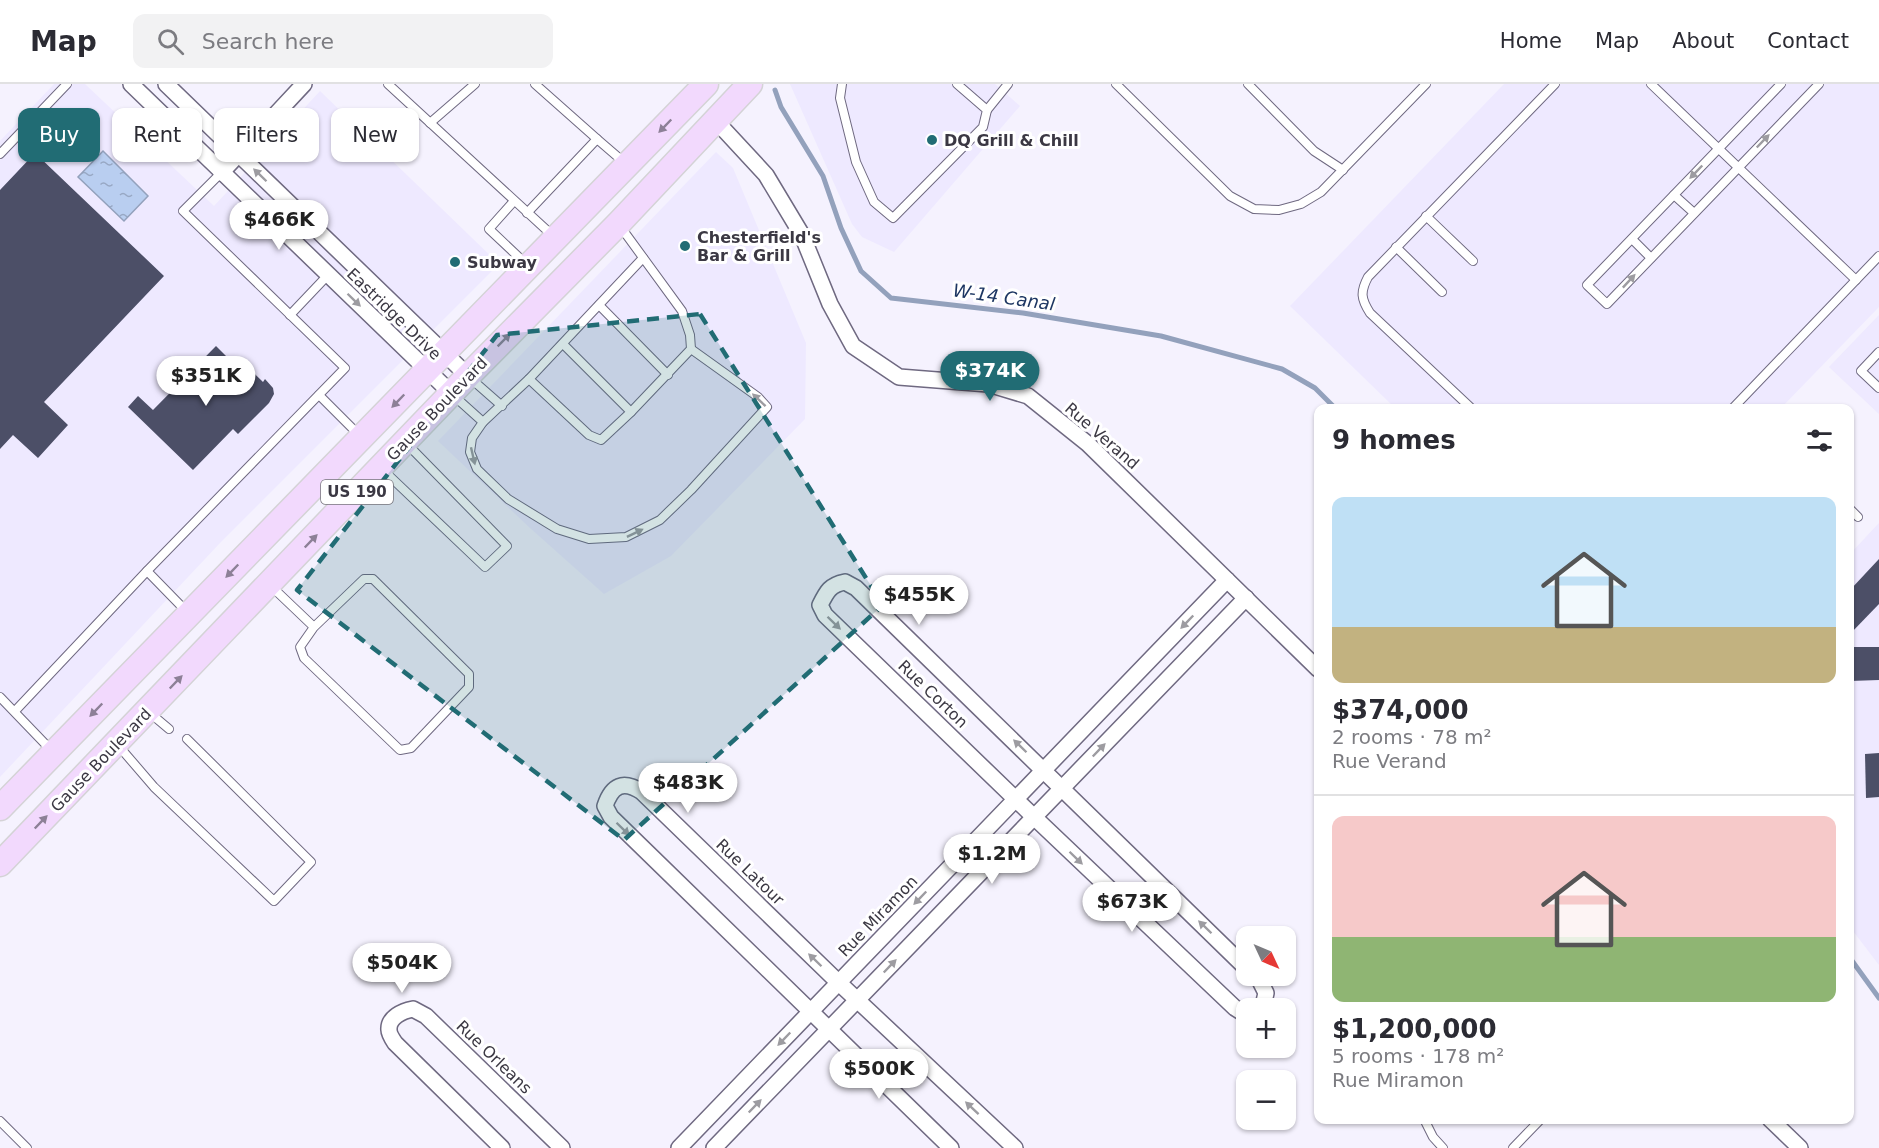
<!DOCTYPE html>
<html lang="en">
<head>
<meta charset="utf-8">
<style>
	body { margin:0; font-family:"DejaVu Sans",sans-serif; background:#f2f2f3; color:#2b2b33; height:100vh; display:flex; flex-direction:column; font-size:22px; white-space:nowrap }
	* { box-sizing:border-box; margin:0 }
	p { font-size:20px; color:#7c7c81 }
	.icon { flex:none; width:33px; height:33px; fill:none; stroke:currentColor; stroke-width:2; stroke-linecap:round; stroke-linejoin:round }
	.map { position:relative; flex:1; overflow:hidden }
	.panel { position:absolute; left:1314px; top:320px; width:540px; height:720px; display:flex; flex-direction:column; background:#fff; border-radius:12px; box-shadow:0 2px 4px #0004 }
	.panel>* { flex:none }
	.hud { position:absolute; left:18px; top:24px; width:570px; height:54px; display:flex; gap:12px }
	.needle { width:39px; rotate:134deg }
	.buttons { position:absolute; left:1236px; top:842px; display:grid; gap:12px }
	.buttons a { display:grid; place-items:center; width:60px; height:60px; border-radius:12px; background:#fff; box-shadow:0 2px 4px #0004; font-size:30px }
	.price { position:absolute; translate:-50% -51px; padding:0 14px; border-radius:21px; background:#fff; color:#222; font-size:20px; line-height:39px; filter:drop-shadow(0 2px 3px #0008) }
	.price::after { content:''; position:absolute; left:50%; top:36px; width:18px; height:14px; margin-left:-9px; background:inherit; clip-path:polygon(0 0,100% 0,50% 100%) }
	.price.selected { background:#216c74; color:#fff }
	ul { padding:0; list-style:none }
	li { display:grid; align-content:center; gap:12px; height:318px; padding:0 18px }
	li+li { border-top:2px solid #e1e1e2 }
	li span { display:grid; place-items:center; height:186px; border-radius:12px; color:#555 }
	li>.icon { margin-inline-start:auto }
	span .icon { width:108px; height:108px; fill:#fffc; stroke-width:1 }
	li b { font-size:26px }
	h2 { display:flex; justify-content:space-between; align-items:center; height:72px; padding:0 18px; font-size:26px }
	.pill { padding:0 21px; border-radius:12px; background:#fff; box-shadow:0 2px 4px #0004; font-size:21px; line-height:54px }
	.pill.selected { background:#216c74; color:#fff }
	header { display:flex; align-items:center; gap:36px; box-sizing:border-box; height:84px; padding:0 30px; background:#fff; border-bottom:2px solid #e1e1e2 }
	header strong { font-size:28px }
	nav { display:flex; gap:33px; margin-inline-start:auto; font-size:21px }
	.search { width:420px; height:54px; background:#f2f2f3; display:flex; align-items:center; gap:15px; box-sizing:border-box; padding:0 21px; border-radius:12px; color:#7c7c81; font-size:22px }
	.map>svg:first-child { display:block }
	.built { fill:#eee9ff }
	.water { fill:url(#water-ripples); stroke:#93a1bc; stroke-width:1.5 }
	.lines { fill:none; stroke-linecap:round; stroke-linejoin:round }
	.stream { stroke:#93a1bc; stroke-width:5 }
	.building { fill:#4c4f67 }
	.lane-casing { stroke:#6f6981; stroke-width:10 }
	.street-casing { stroke:#6f6981; stroke-width:18 }
	.primary-casing { stroke:#d4d3d6; stroke-width:27 }
	.lane { stroke:#fff; stroke-width:8 }
	.street { stroke:#fff; stroke-width:15 }
	.primary { stroke:#f2d9fd; stroke-width:24 }
	.oneway { fill:#8d8097 }
	.oneway2 { fill:#9d9ca1 }
	.marked { fill:#216c74; fill-opacity:0.2; stroke:#216c74; stroke-width:4.5; stroke-dasharray:12 8; stroke-linejoin:round }
	.poi-dot { fill:#216c74; stroke:#fff; stroke-width:2 }
	.labels { text-anchor:middle; dominant-baseline:central; stroke-width:6; stroke-linejoin:round; paint-order:stroke }
	.shield { fill:#fff; stroke:#76747b; stroke-width:1.5 }
	.shield-label { font-size:15px; font-weight:bold; fill:#3b3843 }
	.poi-label { font-size:16px; font-weight:bold; fill:#3b3843; stroke:#fff; text-anchor:start }
	.street-label { font-size:16px; fill:#3b3843; stroke:#fff }
	.water-label { font-size:18px; font-style:italic; fill:#1d3662; stroke:#fff }
</style>
</head>
<body>
<header>
<strong>Map</strong>
<div class="search"><svg class="icon" aria-label="search" viewBox="0 0 24 24"><circle cx="10" cy="10" r="6"/><path d="M15 15l6 6"/></svg>Search here</div>
<nav><a>Home</a><a>Map</a><a>About</a><a>Contact</a></nav>
</header>
<div class="map">
<svg width="1879" height="1064" viewBox="0 0 1879 1064">
	<defs>
		<pattern id="water-ripples" width="26" height="14" patternUnits="userSpaceOnUse" patternTransform="scale(1.5)"><rect width="26" height="14" fill="#b9cef0"/><path d="M2 4q2-2 4 0t4 0M15 11q2-2 4 0t4 0" fill="none" stroke="#98a8c4"/></pattern>
	</defs>
	<rect width="100%" height="100%" fill="#f5f2fe"/>
	<g class="built">
		<polygon points="54,0 85,0 214,122 320,7 499,180 220,459 0,693 0,57"/>
		<polygon points="790,0 995,0 1020,22 894,168 862,153 852,140"/>
		<polygon points="1504,0 1879,0 1879,223 1781,324 1395,324 1290,222"/>
		<polygon points="716,68 733,84 806,259 805,335 671,472 604,510 530,444 438,357"/>
		<polygon points="1879,231 1879,330 1829,283"/>
		<polygon points="1879,439 1879,881 1850,843 1850,470"/>
	</g>
	<polygon class="water" points="103,67 148,112 124,137 78,93"/>
	<g class="lines">
		<g class="stream">
			<polyline points="775,6 781,23 823,92 841,144 861,187 891,214 1023,229 1161,252 1282,285 1315,304 1335,324"/>
			<polyline points="1850,874 1879,914"/>
		</g>
	</g>
	<g class="building">
		<polygon points="35,69 164,192 44,318 68,341 38,374 13,351 0,365 0,106"/>
		<polygon points="216,262 232,278 237,273 263,298 265,295 273,304 274,310 269,319 238,350 233,345 193,386 128,323 138,312 153,326"/>
		<polygon points="1879,475 1879,520 1850,550 1850,506"/>
		<polygon points="1850,563 1879,563 1879,596 1850,597"/>
		<polygon points="1879,669 1879,713 1866,714 1865,670"/>
	</g>
	<g class="lines">
		<g class="lane-casing">
			<g id="lane">
				<polyline points="388,0 552,151"/>
				<polyline points="535,0 597,55"/>
				<polyline points="842,0 840,14 856,78 874,118 893,134 983,43 987,26 957,0"/>
				<polyline points="1116,0 1230,112 1254,125 1279,126 1301,120 1321,108 1426,0"/>
				<polyline points="1248,0 1314,67 1343,86"/>
				<polyline points="1651,0 1856,196"/>
				<polyline points="1781,0 1587,201 1607,220 1819,0"/>
				<polyline points="987,26 1008,0"/>
				<polyline points="430,39 475,0"/>
				<polyline points="0,70 67,0"/>
				<polyline points="1674,111 1694,129"/>
				<polyline points="514,117 489,145 525,179"/>
				<polyline points="527,129 597,55 626,80"/>
				<polyline points="1426,132 1473,177"/>
				<polyline points="1632,155 1651,174"/>
				<polyline points="1396,163 1442,208"/>
				<polyline points="599,221 668,291"/>
				<polyline points="290,231 328,191"/>
				<polyline points="563,260 631,328"/>
				<polyline points="1879,268 1861,287 1879,304"/>
				<polyline points="469,293 502,322"/>
				<polyline points="529,295 589,351 601,356 631,328 691,265 690,251 682,227 620,142"/>
				<polyline points="319,311 360,352"/>
				<polyline points="453,311 483,338 472,354 470,368 477,385 508,415 557,445 589,455 626,453 660,436 691,406 767,323 758,313 691,265"/>
				<path d="M1471 324 1370 229C1361 215 1360 208 1368 193L1555 0"/>
				<polyline points="1733,324 1879,172"/>
				<polyline points="483,338 529,295 643,174"/>
				<polyline points="382,385 485,483 507,462 408,361"/>
				<polyline points="1850,425 1858,433"/>
				<polyline points="147,487 186,527"/>
				<polyline points="271,502 314,543 300,563 304,574 400,666 411,664 469,603 469,590 373,495 364,495 314,543"/>
				<polyline points="0,613 51,666"/>
				<polyline points="15,627 147,487 345,284 183,127 221,89"/>
				<polyline points="150,629 169,645"/>
				<polyline points="117,660 154,703 274,817 311,778 187,655"/>
				<polyline points="1424,1035 1433,1053 1443,1064"/>
				<polyline points="0,1037 27,1064"/>
				<polyline points="1513,1064 1541,1035"/>
			</g>
		</g>
		<g class="street-casing">
			<g id="street">
				<polyline points="131,0 452,310"/>
				<polyline points="166,0 468,292"/>
				<polyline points="716,37 766,91 802,151 830,220 853,262 899,293 988,300 1028,312 1088,360 1318,585"/>
				<polyline points="221,89 304,0"/>
				<path d="M1246 884 856 504 845 498C830 501 827 507 820 521L825 531 1034 733 1235 924 1243 929H1246"/>
				<polyline points="1254,891 1260,897 1266,909 1263,922 1260,924"/>
				<polyline points="1770,1035 1800,1064"/>
				<path d="M502 1064 395 959C393 956 389 950 389 946 388 933 403 927 413 925L426 932 562 1064"/>
				<polyline points="679,1064 1227,496"/>
				<polyline points="714,1064 1246,514"/>
				<path d="M951 1064 611 733 605 722C612 701 623 696 642 708L839 899 1015 1064"/>
			</g>
		</g>
		<g class="primary-casing">
			<g id="primary">
				<polyline points="0,724 706,0"/>
				<polyline points="0,780 468,292 618,140 750,0"/>
			</g>
		</g>
		<use href="#lane" class="lane"/>
		<use href="#street" class="street"/>
		<use href="#primary" class="primary"/>
	</g>
	<defs><path id="oneway-solid" d="M-6-.8H1V-3.2L6.5 0L1 3.2V.8H-6Z" transform="scale(1.5)"/></defs>
	<g class="oneway">
		<use href="#oneway-solid" transform="translate(665 42) rotate(134)"/>
		<use href="#oneway-solid" transform="translate(504 256) rotate(-45)"/>
		<use href="#oneway-solid" transform="translate(398 317) rotate(134)"/>
		<use href="#oneway-solid" transform="translate(311 457) rotate(-46)"/>
		<use href="#oneway-solid" transform="translate(232 487) rotate(134)"/>
		<use href="#oneway-solid" transform="translate(176 598) rotate(-46)"/>
		<use href="#oneway-solid" transform="translate(96 626) rotate(134)"/>
		<use href="#oneway-solid" transform="translate(41 738) rotate(-46)"/>
	</g>
	<g class="oneway2">
		<use href="#oneway-solid" transform="translate(1763 57) rotate(-46)"/>
		<use href="#oneway-solid" transform="translate(1696 88) rotate(134)"/>
		<use href="#oneway-solid" transform="translate(260 91) rotate(-136)"/>
		<use href="#oneway-solid" transform="translate(1629 197) rotate(-47)"/>
		<use href="#oneway-solid" transform="translate(354 216) rotate(44)"/>
		<use href="#oneway-solid" transform="translate(759 316) rotate(-137)"/>
		<use href="#oneway-solid" transform="translate(473 372) rotate(77)"/>
		<use href="#oneway-solid" transform="translate(635 449) rotate(-26)"/>
		<use href="#oneway-solid" transform="translate(1187 538) rotate(134)"/>
		<use href="#oneway-solid" transform="translate(834 539) rotate(44)"/>
		<use href="#oneway-solid" transform="translate(1020 662) rotate(-136)"/>
		<use href="#oneway-solid" transform="translate(1099 666) rotate(-46)"/>
		<use href="#oneway-solid" transform="translate(623 745) rotate(44)"/>
		<use href="#oneway-solid" transform="translate(1076 774) rotate(44)"/>
		<use href="#oneway-solid" transform="translate(920 814) rotate(134)"/>
		<use href="#oneway-solid" transform="translate(1205 843) rotate(-136)"/>
		<use href="#oneway-solid" transform="translate(815 876) rotate(-136)"/>
		<use href="#oneway-solid" transform="translate(890 882) rotate(-46)"/>
		<use href="#oneway-solid" transform="translate(784 955) rotate(134)"/>
		<use href="#oneway-solid" transform="translate(755 1022) rotate(-46)"/>
		<use href="#oneway-solid" transform="translate(972 1024) rotate(-137)"/>
	</g>
	<path class="marked" d="M700 230 883 521 624 756 297 506 497 251Z"/>
	<g class="poi-dot">
		<circle cx="932" cy="56" r="6"/>
		<circle cx="685" cy="162" r="6"/>
		<circle cx="455" cy="178" r="6"/>
	</g>
	<g class="labels">
		<rect class="shield" x="321" y="396" width="72" height="24" rx="4.5"/>
		<g class="shield-label">
			<text x="357" y="408">US 190</text>
		</g>
		<g class="poi-label">
			<text x="944" y="56">DQ Grill &amp; Chill</text>
			<text x="697" y="153">Chesterfield's<tspan x="697" dy="18">Bar &amp; Grill</tspan></text>
			<text x="467" y="178">Subway</text>
		</g>
		<g class="street-label">
			<text transform="translate(394 230) rotate(44)">Eastridge Drive</text>
			<text transform="translate(437 325) rotate(-46)">Gause Boulevard</text>
			<text transform="translate(1102 352) rotate(41)">Rue Verand</text>
			<text transform="translate(933 610) rotate(44)">Rue Corton</text>
			<text transform="translate(101 676) rotate(-46)">Gause Boulevard</text>
			<text transform="translate(750 788) rotate(44)">Rue Latour</text>
			<text transform="translate(878 832) rotate(-46)">Rue Miramon</text>
			<text transform="translate(494 973) rotate(44)">Rue Orleans</text>
		</g>
		<g class="water-label">
			<text transform="translate(1004 213) rotate(8)">W-14 Canal</text>
		</g>
	</g>
</svg>
<div class="buttons">
<a><svg class="needle" viewBox="-14 -14 28 28"><path d="M0-13l5 13h-10z" fill="#e53935"/><path d="M0 13l5-13h-10z" fill="#7c7c81"/></svg></a>
<a>+</a>
<a>−</a>
</div>
<b class="price" style="left:279px;top:167px">$466K</b>
<b class="price selected" style="left:990px;top:318px">$374K</b>
<b class="price" style="left:206px;top:323px">$351K</b>
<b class="price" style="left:919px;top:542px">$455K</b>
<b class="price" style="left:688px;top:730px">$483K</b>
<b class="price" style="left:992px;top:801px">$1.2M</b>
<b class="price" style="left:1132px;top:849px">$673K</b>
<b class="price" style="left:402px;top:910px">$504K</b>
<b class="price" style="left:879px;top:1016px">$500K</b>
<div class="hud">
<a class="pill selected">Buy</a>
<a class="pill">Rent</a>
<a class="pill">Filters</a>
<a class="pill">New</a>
</div>
<section class="panel">
<h2>9 homes<svg class="icon" aria-label="filters" viewBox="0 0 24 24"><path d="M4 7h16M4 17h16"/><circle cx="9" cy="7" r="2"/><circle cx="15" cy="17" r="2"/></svg></h2>
<ul>
<li><span style="background:linear-gradient(#bfe0f5 70%,#c2b280 0)"><svg class="icon" aria-label="home" viewBox="0 0 24 24"><path d="M3 11l9-7 9 7M6 9v11h12V9"/></svg></span><div><b>$374,000</b><p>2 rooms · 78 m²</p><p>Rue Verand</p></div></li>
<li><span style="background:linear-gradient(#f6c9c9 65%,#8fb573 0)"><svg class="icon" aria-label="home" viewBox="0 0 24 24"><path d="M3 11l9-7 9 7M6 9v11h12V9"/></svg></span><div><b>$1,200,000</b><p>5 rooms · 178 m²</p><p>Rue Miramon</p></div></li>
</ul>
</section>
</div>
</body>
</html>
